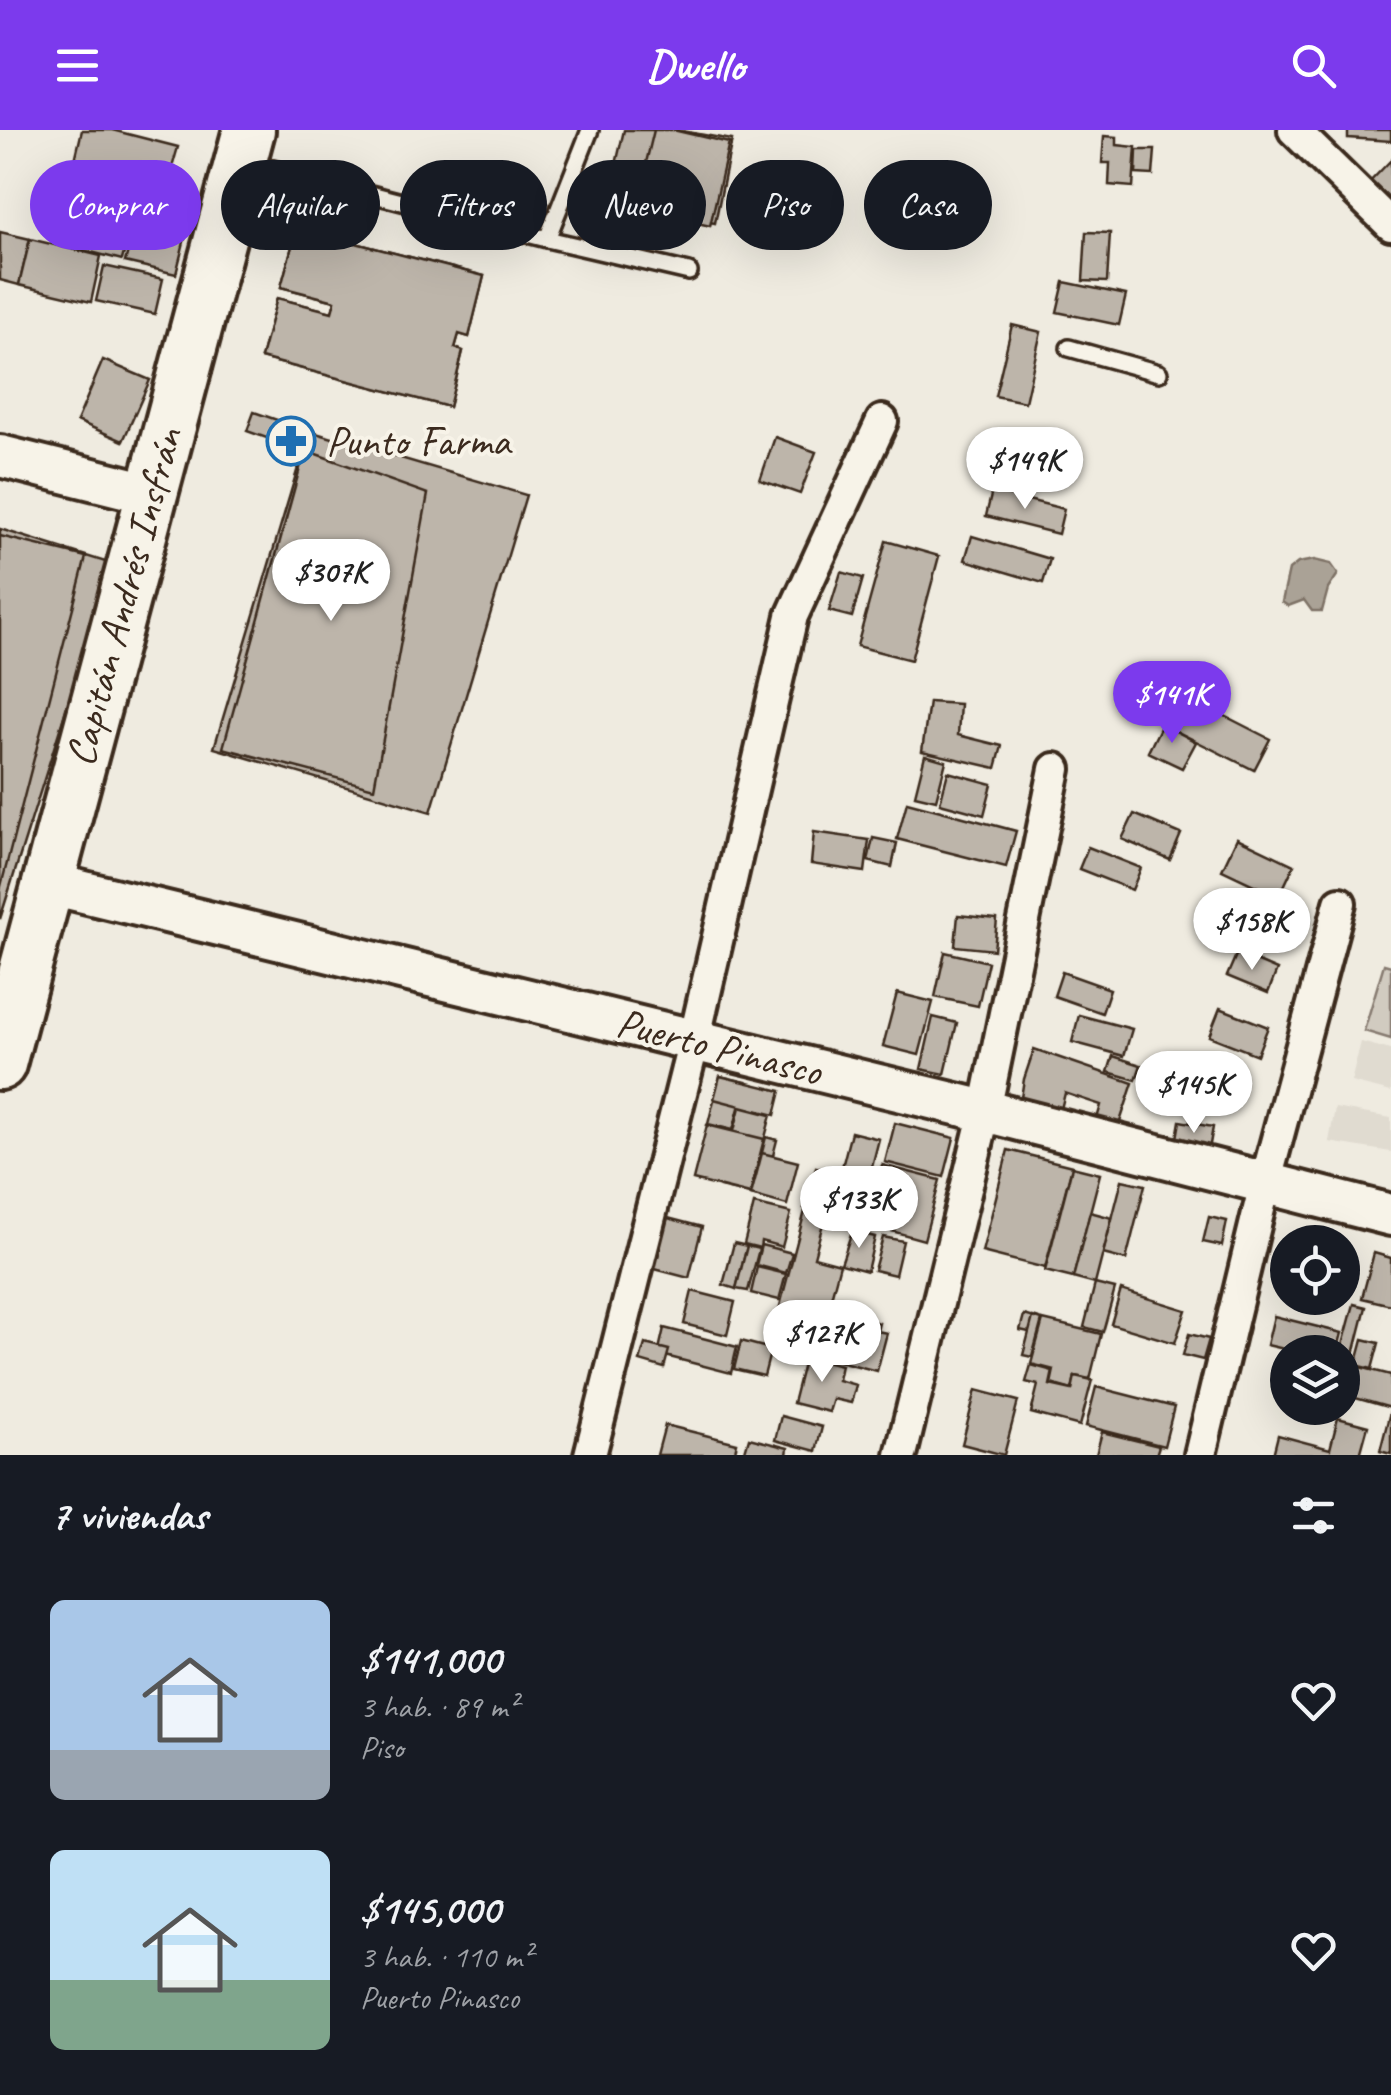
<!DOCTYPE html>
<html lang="es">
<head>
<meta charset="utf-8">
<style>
	body { margin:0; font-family:Caveat,sans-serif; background:#20242c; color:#f1f3f6; height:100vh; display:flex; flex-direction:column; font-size:38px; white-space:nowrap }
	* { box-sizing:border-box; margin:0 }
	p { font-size:32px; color:#9ea1a6 }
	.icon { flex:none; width:55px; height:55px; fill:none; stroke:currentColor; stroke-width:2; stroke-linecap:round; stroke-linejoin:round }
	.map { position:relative; height:1325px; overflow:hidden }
	.panel { display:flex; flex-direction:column; background:#171b24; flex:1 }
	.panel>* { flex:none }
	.top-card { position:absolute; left:30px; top:30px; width:1332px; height:90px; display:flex; gap:20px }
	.controls { position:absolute; left:1270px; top:1095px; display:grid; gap:20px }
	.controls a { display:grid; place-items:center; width:90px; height:90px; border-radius:50%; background:#171b24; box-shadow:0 10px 40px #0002; font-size:50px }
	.price { position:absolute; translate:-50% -85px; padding:0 22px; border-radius:35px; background:#fff; color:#222; font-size:32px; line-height:65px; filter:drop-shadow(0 2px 5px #0008) }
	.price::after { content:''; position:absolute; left:50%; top:60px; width:30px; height:22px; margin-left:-15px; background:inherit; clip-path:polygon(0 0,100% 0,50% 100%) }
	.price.active { background:#7c3aed; color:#fff }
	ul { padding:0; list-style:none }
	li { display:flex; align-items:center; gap:30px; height:250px; padding:0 50px }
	li span { display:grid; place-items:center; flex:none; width:280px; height:200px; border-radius:15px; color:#555 }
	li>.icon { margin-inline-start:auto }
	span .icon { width:120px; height:120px; fill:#fffc; stroke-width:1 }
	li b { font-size:42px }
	h2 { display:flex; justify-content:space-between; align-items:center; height:120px; padding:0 50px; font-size:42px }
	.pill { padding:0 35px; border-radius:45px; background:#171b24; box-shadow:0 10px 40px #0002; font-size:35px; line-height:90px }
	.pill.active { background:#7c3aed; color:#fff }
	header { display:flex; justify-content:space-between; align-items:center; height:130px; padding:0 50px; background:#7c3aed; color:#fff; font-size:45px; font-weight:700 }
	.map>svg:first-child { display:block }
	.built { fill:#e0dbd0 }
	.green { fill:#d1cbc0; stroke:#867a6f; stroke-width:2.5 }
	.water { fill:#aaa296; stroke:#7e7266; stroke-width:2.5 }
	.building { fill:#bdb5aa; stroke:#3b2a1e; stroke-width:2.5; fill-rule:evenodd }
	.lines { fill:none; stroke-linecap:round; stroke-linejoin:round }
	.service-casing { stroke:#3b2a1e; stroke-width:22 }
	.minor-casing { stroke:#3b2a1e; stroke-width:38 }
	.tertiary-casing { stroke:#3b2a1e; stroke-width:48 }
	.primary-casing { stroke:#3b2a1e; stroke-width:58 }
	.service { stroke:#f7f3e8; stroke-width:15 }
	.minor { stroke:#f7f3e8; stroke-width:30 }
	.tertiary { stroke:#f7f3e8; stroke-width:40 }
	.primary { stroke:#f7f3e8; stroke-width:50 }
	.labels { text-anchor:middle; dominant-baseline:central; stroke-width:8; stroke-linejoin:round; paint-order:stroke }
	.poi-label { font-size:42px; fill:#3b2a1e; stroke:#f7f3e8; text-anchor:start }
	.street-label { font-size:42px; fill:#3b2a1e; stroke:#f7f3e8 }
</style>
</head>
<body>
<header><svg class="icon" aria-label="menu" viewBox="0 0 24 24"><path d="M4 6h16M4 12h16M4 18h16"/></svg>Dwello<svg class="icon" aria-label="search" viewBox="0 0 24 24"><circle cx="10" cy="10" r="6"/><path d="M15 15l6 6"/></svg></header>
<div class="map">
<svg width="1391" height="1325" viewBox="0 0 1391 1325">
	<rect width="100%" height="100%" fill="#efebe0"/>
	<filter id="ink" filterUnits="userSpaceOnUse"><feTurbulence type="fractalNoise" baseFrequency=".01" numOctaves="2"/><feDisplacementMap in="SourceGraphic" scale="20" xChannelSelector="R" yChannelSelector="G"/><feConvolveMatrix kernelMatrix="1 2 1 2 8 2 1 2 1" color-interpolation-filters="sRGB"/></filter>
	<g filter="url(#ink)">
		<g class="built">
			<polygon points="1361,912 1391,920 1391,962 1351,952"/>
			<polygon points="1335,978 1391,988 1391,1022 1329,1012"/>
		</g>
		<polygon class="green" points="1384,834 1391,836 1391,909 1364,901"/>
		<polygon class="water" points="1314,430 1331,434 1338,444 1328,459 1322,481 1312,481 1304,470 1288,476 1282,472 1289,440 1298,433"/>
		<g class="building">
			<polygon points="82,0 112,0 178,17 167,55 75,30"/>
			<polygon points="624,0 677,0 732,10 715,93 638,79 642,63 611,56"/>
			<polygon points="654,0 673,0 729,13 710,96 635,78"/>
			<polygon points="1348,0 1391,0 1391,11 1348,8"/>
			<polygon points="1104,6 1117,7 1117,15 1136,17 1133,57 1109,55 1110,33 1102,33"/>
			<polygon points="1137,20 1155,20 1153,45 1136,44"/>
			<polygon points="1391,30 1391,72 1386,77 1365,57"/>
			<polygon points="72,70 134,86 122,130 60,114"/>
			<polygon points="137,87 187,100 176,144 125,132"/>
			<path d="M297 98 484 146 469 207 459 204 455 218 463 221 449 277 261 228 277 168 332 182 335 171 281 157ZM366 182 427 196 423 213 362 199Z"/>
			<polygon points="297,98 484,146 469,207 459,204 455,218 463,221 449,277 261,228 277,168 332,182 335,171 281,157"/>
			<polygon points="0,102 30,109 19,155 0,150"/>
			<polygon points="1086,102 1110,103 1107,152 1083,151"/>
			<polygon points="30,109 101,126 91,172 19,155"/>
			<polygon points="104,136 163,149 155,184 96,171"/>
			<polygon points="1064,152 1126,165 1119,195 1057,182"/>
			<polygon points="1012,195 1041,202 1025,272 995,266"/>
			<polygon points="103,230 150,250 123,311 77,291"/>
			<polygon points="254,282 309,301 303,321 247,301"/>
			<polygon points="309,301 526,365 431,682 214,618"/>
			<polygon points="775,307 816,322 800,364 760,350"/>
			<polygon points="305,320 428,364 374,658 223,618"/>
			<polygon points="992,361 1064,379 1058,404 986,386"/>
			<polygon points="0,399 112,434 0,789"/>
			<polygon points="0,406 86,427 0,760"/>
			<polygon points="972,406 1050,429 1043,453 965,430"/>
			<polygon points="886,411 939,426 911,530 857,516"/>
			<polygon points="841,442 863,448 852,487 829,481"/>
			<polygon points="1176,561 1270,609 1254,640 1160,593"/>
			<polygon points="929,572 960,574 958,605 1002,616 996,638 922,621"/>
			<polygon points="1162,594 1196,612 1182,638 1148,622"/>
			<polygon points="925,625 946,631 936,670 915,665"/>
			<polygon points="948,642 992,654 984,685 940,673"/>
			<polygon points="907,672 1016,701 1006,737 897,709"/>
			<polygon points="1134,684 1181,704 1170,730 1122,709"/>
			<polygon points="814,702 869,710 865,742 811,734"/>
			<polygon points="873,708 897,713 892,737 868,731"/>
			<polygon points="1237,708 1294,735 1279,767 1222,740"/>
			<polygon points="1088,717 1141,738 1132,760 1079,739"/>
			<polygon points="1222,764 1254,780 1240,807 1209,791"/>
			<polygon points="958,785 997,789 994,820 955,816"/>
			<polygon points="945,822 988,832 978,876 935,867"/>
			<polygon points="1237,823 1277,840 1268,863 1227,846"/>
			<polygon points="1062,842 1110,859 1102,883 1054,866"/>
			<polygon points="897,863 933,872 919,925 883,916"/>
			<polygon points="1220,878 1268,897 1257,925 1209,906"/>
			<polygon points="1079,885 1132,899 1124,926 1072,912"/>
			<polygon points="933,887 957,893 945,944 921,939"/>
			<polygon points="1034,919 1133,953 1118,998 1096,992 1101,975 1065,963 1060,983 1020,974 1024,949"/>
			<polygon points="1113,926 1141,935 1136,950 1108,942"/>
			<polygon points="720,946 746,952 733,1000 708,994"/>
			<polygon points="720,946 781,961 775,985 714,969"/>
			<polygon points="1165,950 1194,959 1188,979 1159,969"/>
			<polygon points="740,977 771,985 750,1064 720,1057"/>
			<polygon points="1180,991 1213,997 1209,1020 1176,1014"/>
			<polygon points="895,993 954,1008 944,1047 885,1032"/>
			<polygon points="707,995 764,1009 750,1064 693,1050"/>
			<polygon points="851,1002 879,1009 869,1048 841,1041"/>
			<polygon points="766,1007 777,1010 762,1068 751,1065"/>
			<polygon points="1008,1020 1072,1036 1045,1138 982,1122"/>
			<polygon points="762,1023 798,1032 787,1075 751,1065"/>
			<polygon points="882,1035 940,1050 924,1110 866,1094"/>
			<polygon points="816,1037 870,1051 866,1065 812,1051"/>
			<polygon points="1072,1037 1100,1044 1073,1148 1045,1141"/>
			<polygon points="1122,1050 1145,1055 1126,1130 1103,1124"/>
			<polygon points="811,1052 870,1068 863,1093 804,1078"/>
			<polygon points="754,1074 791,1083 782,1117 761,1111 760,1118 744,1114"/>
			<polygon points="805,1081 825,1086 814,1127 840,1134 827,1183 801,1176 790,1220 770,1214"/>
			<polygon points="1090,1082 1112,1088 1095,1154 1073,1148"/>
			<polygon points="664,1087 702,1097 689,1148 651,1138"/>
			<polygon points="1209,1087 1227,1091 1222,1116 1203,1112"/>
			<polygon points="852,1101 875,1107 867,1141 841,1134"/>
			<polygon points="883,1107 903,1111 895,1145 874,1140"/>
			<polygon points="734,1113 747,1116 736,1159 723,1155"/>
			<polygon points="761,1115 792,1123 786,1143 756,1135"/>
			<polygon points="747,1116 759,1119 748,1161 736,1159"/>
			<polygon points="1374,1123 1391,1128 1391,1175 1362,1168"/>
			<polygon points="1285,1126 1288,1126 1288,1161 1276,1158"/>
			<polygon points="757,1137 786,1144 779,1170 751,1163"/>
			<polygon points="1095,1154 1115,1159 1103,1202 1084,1197"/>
			<polygon points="1121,1160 1186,1180 1175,1213 1111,1194"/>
			<polygon points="692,1161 735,1172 727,1205 684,1194"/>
			<polygon points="1354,1174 1366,1177 1351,1236 1342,1234 1341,1222"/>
			<polygon points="840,1183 879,1193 877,1201 887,1203 877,1241 800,1221 810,1184 838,1191"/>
			<polygon points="1024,1185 1042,1190 1038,1204 1020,1200"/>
			<polygon points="1274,1186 1342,1203 1337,1222 1297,1222 1267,1215"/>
			<polygon points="1033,1187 1042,1190 1032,1227 1023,1225"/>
			<polygon points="1043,1190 1101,1204 1090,1249 1075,1246 1072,1260 1051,1254 1054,1240 1031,1234"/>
			<polygon points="664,1198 737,1217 731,1243 658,1224"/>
			<polygon points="1189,1204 1209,1209 1203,1230 1183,1225"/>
			<polygon points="1363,1209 1379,1213 1372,1239 1356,1235"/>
			<polygon points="741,1211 771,1219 764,1246 734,1239"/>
			<polygon points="645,1214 669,1220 664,1238 640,1231"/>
			<polygon points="805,1226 841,1235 838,1250 856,1255 851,1273 833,1269 829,1282 793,1273"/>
			<polygon points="1031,1235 1053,1241 1050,1255 1072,1260 1075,1246 1092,1250 1080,1296 1031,1283 1038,1255 1026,1252"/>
			<polygon points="1356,1236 1391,1245 1391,1278 1348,1266"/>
			<polygon points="1096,1257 1174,1277 1164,1316 1086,1296"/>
			<polygon points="976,1260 1018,1271 1004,1325 962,1314"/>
			<polygon points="1390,1282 1391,1282 1391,1324 1380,1321"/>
			<polygon points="781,1286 822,1297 816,1321 775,1310"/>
			<polygon points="1338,1288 1368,1296 1360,1325 1273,1325 1278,1305 1330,1319"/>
			<polygon points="665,1295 737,1313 734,1325 657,1325"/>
			<polygon points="1102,1302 1159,1316 1156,1325 1096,1325"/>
			<polygon points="749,1308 788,1318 787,1325 744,1325"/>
		</g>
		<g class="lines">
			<g class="service-casing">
				<g id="service">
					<polyline points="245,32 547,109 590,0"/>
					<polyline points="547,109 689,142"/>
					<polyline points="1069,218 1159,243"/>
				</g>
			</g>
			<g class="minor-casing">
				<g id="minor">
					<polyline points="1294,0 1391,95"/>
					<polyline points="590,1325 694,911 792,486 882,291"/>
					<polyline points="901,1325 985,981 1055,639"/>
					<polyline points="1200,1325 1265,1054 1340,773"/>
				</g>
			</g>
			<g class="tertiary-casing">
				<g id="tertiary">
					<polyline points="0,326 152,364"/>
					<polyline points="47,753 985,981 1391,1085"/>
				</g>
			</g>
			<g class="primary-casing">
				<polyline id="primary" points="0,934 249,0"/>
			</g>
			<use href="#service" class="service"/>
			<use href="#minor" class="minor"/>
			<use href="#tertiary" class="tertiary"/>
			<use href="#primary" class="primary"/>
		</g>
	</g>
	<defs>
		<g id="pharmacy-ring" transform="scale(2.5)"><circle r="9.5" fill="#f7f3e8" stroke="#1f6fb2" stroke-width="1.5"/><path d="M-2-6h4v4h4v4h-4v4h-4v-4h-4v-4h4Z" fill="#1f6fb2"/></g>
	</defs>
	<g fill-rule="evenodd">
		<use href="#pharmacy-ring" x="291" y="311"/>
	</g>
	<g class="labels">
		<g class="poi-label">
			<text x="326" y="311">Punto Farma</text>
		</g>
		<g class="street-label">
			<text transform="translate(124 467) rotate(-75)">Capitán Andrés Insfrán</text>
			<text transform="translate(719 917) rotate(14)">Puerto Pinasco</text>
		</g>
	</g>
</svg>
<div class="controls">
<a><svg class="icon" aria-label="locate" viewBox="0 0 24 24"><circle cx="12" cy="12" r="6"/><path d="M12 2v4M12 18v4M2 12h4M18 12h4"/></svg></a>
<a><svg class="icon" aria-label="layers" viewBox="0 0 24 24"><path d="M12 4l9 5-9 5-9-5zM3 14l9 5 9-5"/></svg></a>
</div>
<b class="price" style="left:1025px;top:382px">$149K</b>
<b class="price" style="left:331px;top:494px">$307K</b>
<b class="price active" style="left:1172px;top:616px">$141K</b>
<b class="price" style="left:1252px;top:843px">$158K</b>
<b class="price" style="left:1194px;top:1006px">$145K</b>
<b class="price" style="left:859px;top:1121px">$133K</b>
<b class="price" style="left:822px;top:1255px">$127K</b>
<div class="top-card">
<a class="pill active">Comprar</a>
<a class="pill">Alquilar</a>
<a class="pill">Filtros</a>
<a class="pill">Nuevo</a>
<a class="pill">Piso</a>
<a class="pill">Casa</a>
</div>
</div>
<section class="panel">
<h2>7 viviendas<svg class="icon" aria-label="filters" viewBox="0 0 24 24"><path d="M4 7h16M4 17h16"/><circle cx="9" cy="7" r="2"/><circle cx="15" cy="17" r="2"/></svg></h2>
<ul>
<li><span style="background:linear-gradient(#a9c7e8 75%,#9aa5b1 0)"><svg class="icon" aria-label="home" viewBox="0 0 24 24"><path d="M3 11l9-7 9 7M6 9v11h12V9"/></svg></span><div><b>$141,000</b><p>3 hab. · 89 m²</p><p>Piso</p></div><svg class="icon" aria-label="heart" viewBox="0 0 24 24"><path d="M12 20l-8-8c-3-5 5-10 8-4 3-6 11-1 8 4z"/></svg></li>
<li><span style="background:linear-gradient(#bfe0f5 65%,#7fa58c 0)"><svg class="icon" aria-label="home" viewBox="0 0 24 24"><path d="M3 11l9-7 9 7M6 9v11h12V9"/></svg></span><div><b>$145,000</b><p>3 hab. · 110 m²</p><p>Puerto Pinasco</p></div><svg class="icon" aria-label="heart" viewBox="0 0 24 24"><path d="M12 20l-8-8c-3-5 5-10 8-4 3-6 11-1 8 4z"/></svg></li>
</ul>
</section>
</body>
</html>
